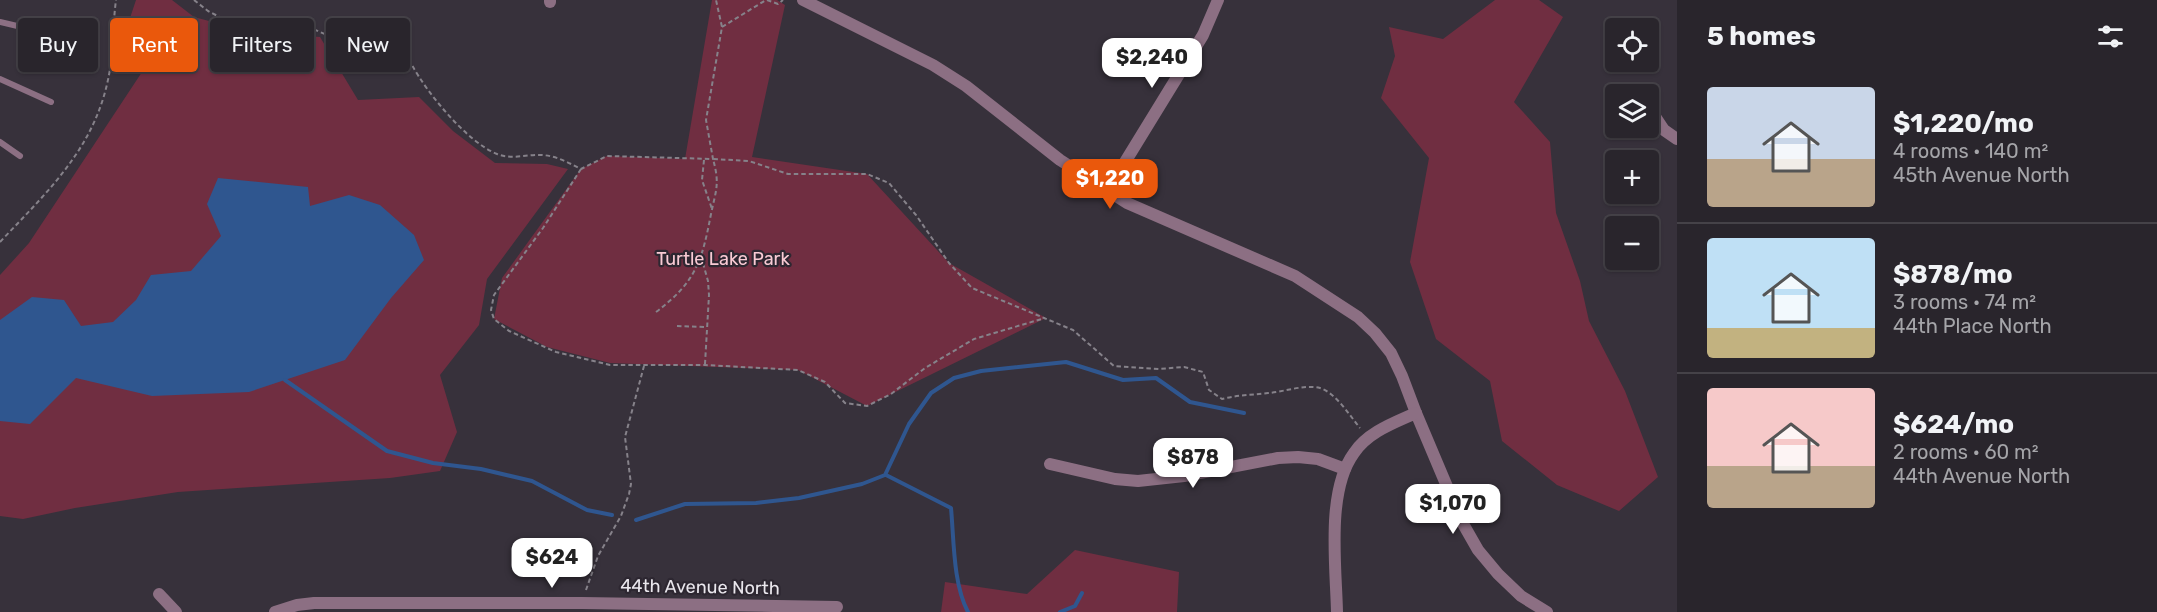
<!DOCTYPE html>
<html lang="en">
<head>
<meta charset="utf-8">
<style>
	body { margin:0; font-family:Rubik,sans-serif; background:#353138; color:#f1f3f6; height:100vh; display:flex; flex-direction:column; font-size:22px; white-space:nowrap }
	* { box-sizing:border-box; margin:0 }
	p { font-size:20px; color:#a5a5a9 }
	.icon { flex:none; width:33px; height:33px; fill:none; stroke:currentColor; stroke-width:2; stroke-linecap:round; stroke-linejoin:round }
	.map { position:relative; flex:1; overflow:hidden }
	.side { display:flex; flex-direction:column; background:#29252c; width:480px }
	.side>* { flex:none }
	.top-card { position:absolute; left:18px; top:18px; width:570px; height:54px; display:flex; gap:12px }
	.tools { position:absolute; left:1605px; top:18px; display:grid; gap:12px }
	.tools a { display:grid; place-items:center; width:54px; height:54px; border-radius:6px; background:#29252c; box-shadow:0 2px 4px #0004,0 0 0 2px #454248; font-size:30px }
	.price { position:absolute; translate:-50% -51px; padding:0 14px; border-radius:12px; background:#fff; color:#222; font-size:20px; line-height:39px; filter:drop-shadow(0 2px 3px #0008) }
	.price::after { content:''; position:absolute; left:50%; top:36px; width:18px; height:14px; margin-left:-9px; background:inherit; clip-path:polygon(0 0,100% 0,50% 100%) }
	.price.selected { background:#ea580c; color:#fff }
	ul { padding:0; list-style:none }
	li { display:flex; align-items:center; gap:18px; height:150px; padding:0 30px }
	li+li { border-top:2px solid #454248 }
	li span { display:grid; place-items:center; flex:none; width:168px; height:120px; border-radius:6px; color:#555 }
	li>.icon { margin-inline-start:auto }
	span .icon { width:72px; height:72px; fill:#fffc; stroke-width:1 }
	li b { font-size:26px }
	h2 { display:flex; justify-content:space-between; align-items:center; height:72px; padding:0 30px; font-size:26px }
	.chip { padding:0 21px; border-radius:6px; background:#29252c; box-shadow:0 2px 4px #0004,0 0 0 2px #454248; font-size:21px; line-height:54px }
	.chip.selected { background:#ea580c; color:#fff }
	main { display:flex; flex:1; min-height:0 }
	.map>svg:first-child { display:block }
	.green { fill:#702e41 }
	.water { fill:#2f568f }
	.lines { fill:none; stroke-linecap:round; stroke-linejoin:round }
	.stream { stroke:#2f568f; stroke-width:4 }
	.path { stroke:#86828a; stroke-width:2; stroke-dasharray:4.5 3; stroke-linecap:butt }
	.service { stroke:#8c6f83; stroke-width:6 }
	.minor { stroke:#8c6f83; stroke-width:12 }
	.labels { text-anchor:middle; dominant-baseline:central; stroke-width:4.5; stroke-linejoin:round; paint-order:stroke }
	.park-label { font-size:18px; fill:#f9cad4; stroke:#2d2731 }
	.street-label { font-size:18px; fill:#eae7ed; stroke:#2d2731 }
</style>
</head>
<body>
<main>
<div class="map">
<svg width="1677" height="612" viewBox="0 0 1677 612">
	<rect width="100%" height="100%" fill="#37313b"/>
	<g class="green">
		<polygon points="136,0 172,0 194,17 250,32 320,37 358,100 419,97 453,131 495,163 547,164 568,169 487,279 479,325 440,375 457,432 440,471 390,478 178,492 75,508 23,519 0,516 0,275 29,243 142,72 127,27"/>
		<polygon points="712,0 777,0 785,5 752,157 867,174 949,263 1046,318 867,406 798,370 610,363 547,347 494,319 502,278 581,169 607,156 685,159"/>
		<polygon points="1495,0 1539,0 1563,17 1514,102 1550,142 1556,213 1580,281 1589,321 1625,391 1658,477 1619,511 1557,485 1502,441 1490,381 1436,339 1410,262 1429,158 1381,98 1395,56 1389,27 1443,39"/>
		<polygon points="1075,550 1179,572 1177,612 941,612 945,582 1027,594"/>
	</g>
	<polygon class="water" points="218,178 308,187 310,206 349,195 380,205 414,235 424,260 391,298 345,360 249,392 152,396 76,378 30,424 0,421 0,320 32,297 64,300 81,326 113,322 136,300 151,275 191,271 221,236 207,204"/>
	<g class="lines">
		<g class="stream">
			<polyline points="285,380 387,451 433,463 481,469 532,481 587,510 612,515"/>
			<path d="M886 475 951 508C954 540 953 584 968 612"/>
			<polyline points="636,520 685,504 756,503 799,498 862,484 885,475 909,424 931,393 954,378 981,371 1066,362 1123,380 1156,378 1190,402 1244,413"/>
			<polyline points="1060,612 1075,606 1082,593"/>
		</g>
		<g class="path">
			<path d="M194 0 208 11 233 24 264 26 293 25 313 29 339 40 359 38 377 26H389C399 38 405 51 412 65 427 93 467 142 497 154 513 160 527 154 542 155 557 156 569 163 581 169L607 156 713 159 706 120 722 27 716 0"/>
			<polyline points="767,0 778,4 783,0"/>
			<polyline points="722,27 766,0"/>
			<polyline points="704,160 702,180 712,209"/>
			<polyline points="581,169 543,228 494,295 491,310 494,319 509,331 556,352 610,365 705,365 798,370 825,382 845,403 867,406 891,394 925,368 974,339 1045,318"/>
			<path d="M0 242C50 189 98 145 110 69 113 47 113 23 116 0"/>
			<polyline points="701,256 708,281 709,295 705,364"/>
			<path d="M656 312C696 282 702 261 711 214 716 190 720 184 713 159L749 161 788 174H867L889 183 916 215 949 263 972 288 1073 330 1114 366 1159 369 1184 367 1203 372 1209 390 1222 399C1237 395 1252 395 1268 393 1284 392 1304 384 1320 388 1336 393 1350 416 1360 428"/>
			<polyline points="677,326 707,327"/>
			<polyline points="586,590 598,556 621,516 629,494 631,484 625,437 644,366"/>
		</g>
		<g class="service">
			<polyline points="0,22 64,37"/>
			<polyline points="0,79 51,102"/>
			<polyline points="0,142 20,156"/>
		</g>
		<g class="minor">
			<polyline points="803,0 933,65 966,86 1060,160 1127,203 1295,276 1358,317 1375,333 1391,353 1402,376 1416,413 1462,522 1478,550 1498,574 1521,596 1547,612"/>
			<polyline points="550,2 550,0"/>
			<polyline points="1648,106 1664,130 1677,139"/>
			<polyline points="1105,189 1122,167 1203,35 1218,0"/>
			<polyline points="1050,464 1115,479 1138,481 1184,476 1278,458 1298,457 1318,459 1345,469"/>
			<polyline points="159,594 176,612"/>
			<polyline points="275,612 297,605 314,603 582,603 837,607"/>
			<path d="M1337 612C1336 566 1326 491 1354 453 1368 432 1394 423 1416 413"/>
		</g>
	</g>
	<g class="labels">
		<g class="park-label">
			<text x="723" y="259">Turtle Lake Park</text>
		</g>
		<g class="street-label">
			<text transform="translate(700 587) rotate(1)">44th Avenue North</text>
		</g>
	</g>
</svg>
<div class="tools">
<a><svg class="icon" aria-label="locate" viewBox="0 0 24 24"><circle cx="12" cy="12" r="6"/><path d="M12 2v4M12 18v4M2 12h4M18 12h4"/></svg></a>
<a><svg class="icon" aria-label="layers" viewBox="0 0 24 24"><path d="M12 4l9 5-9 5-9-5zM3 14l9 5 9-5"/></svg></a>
<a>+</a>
<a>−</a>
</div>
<b class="price" style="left:1152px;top:89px">$2,240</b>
<b class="price selected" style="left:1110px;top:210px">$1,220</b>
<b class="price" style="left:1193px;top:489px">$878</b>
<b class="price" style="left:1453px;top:535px">$1,070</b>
<b class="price" style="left:552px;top:589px">$624</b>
<div class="top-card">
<a class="chip">Buy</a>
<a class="chip selected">Rent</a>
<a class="chip">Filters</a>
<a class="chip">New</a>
</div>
</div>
<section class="side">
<h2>5 homes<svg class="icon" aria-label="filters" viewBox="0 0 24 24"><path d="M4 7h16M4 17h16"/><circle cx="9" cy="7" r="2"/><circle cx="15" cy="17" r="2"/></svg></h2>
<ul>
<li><span style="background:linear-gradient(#c9d6e8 60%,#b9a48a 0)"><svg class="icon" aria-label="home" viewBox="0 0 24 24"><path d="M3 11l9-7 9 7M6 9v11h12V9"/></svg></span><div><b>$1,220/mo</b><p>4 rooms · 140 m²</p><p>45th Avenue North</p></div></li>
<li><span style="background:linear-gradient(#bfe0f5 75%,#c2b280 0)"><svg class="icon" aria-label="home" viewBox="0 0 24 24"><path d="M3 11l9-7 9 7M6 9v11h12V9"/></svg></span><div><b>$878/mo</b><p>3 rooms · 74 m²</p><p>44th Place North</p></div></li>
<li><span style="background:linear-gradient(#f6c9c9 65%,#b9a48a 0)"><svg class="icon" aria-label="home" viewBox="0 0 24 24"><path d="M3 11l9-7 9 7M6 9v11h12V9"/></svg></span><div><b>$624/mo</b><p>2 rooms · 60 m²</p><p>44th Avenue North</p></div></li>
</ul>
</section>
</main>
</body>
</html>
